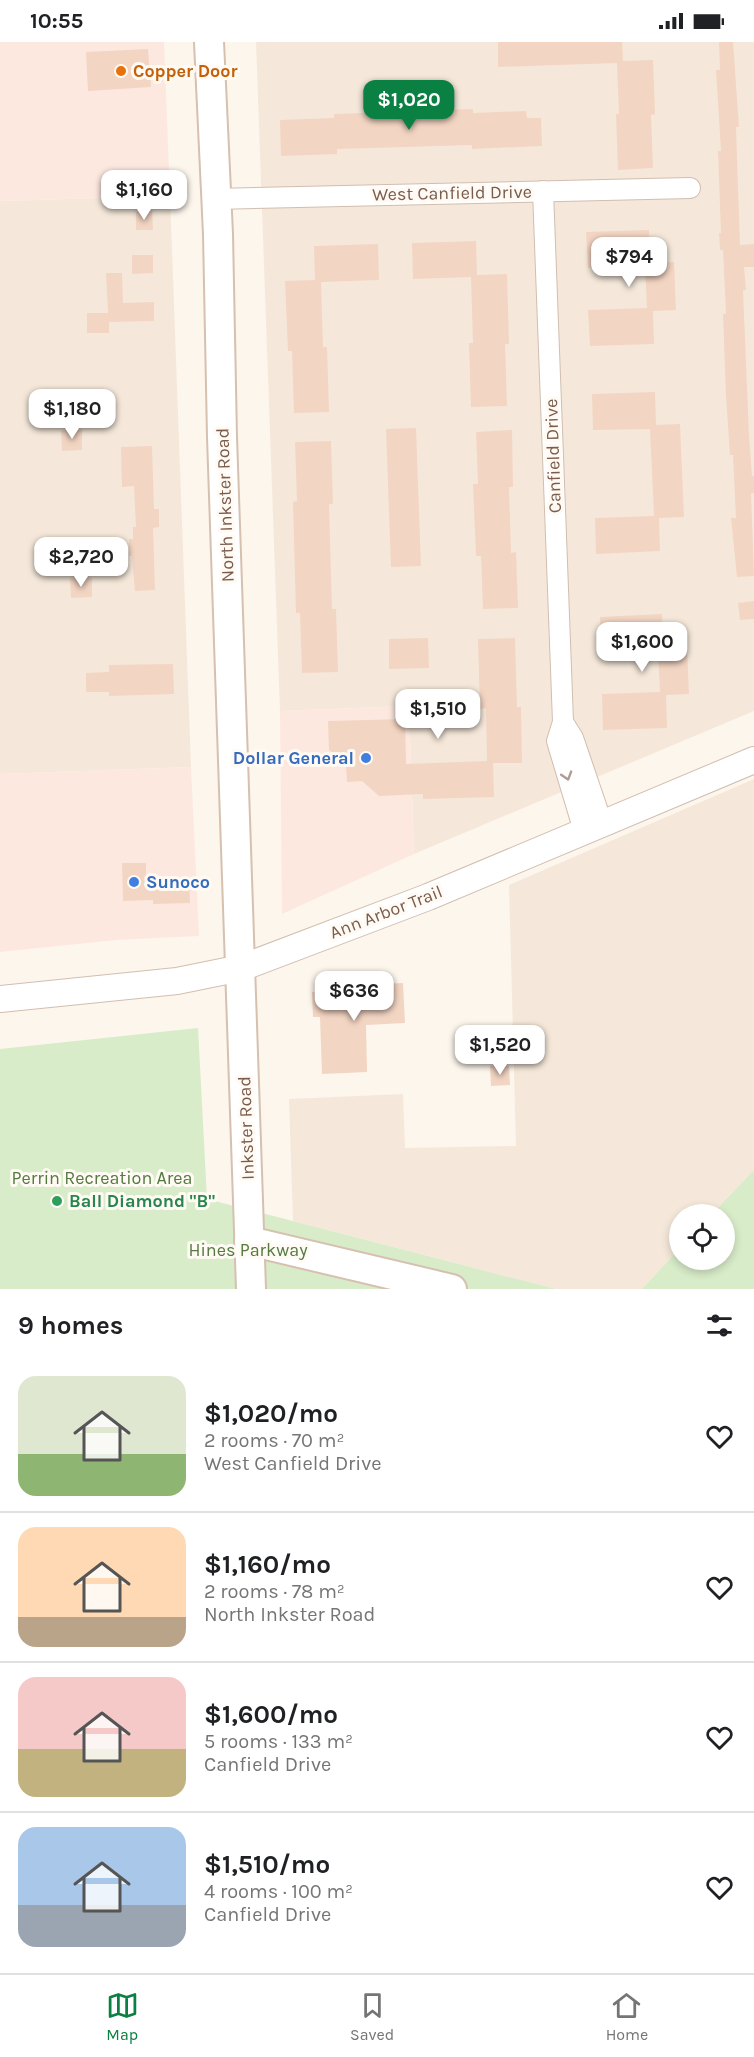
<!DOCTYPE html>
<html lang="en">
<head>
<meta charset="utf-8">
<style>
	body { margin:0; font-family:Karla,sans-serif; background:#f2f2f2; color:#202124; height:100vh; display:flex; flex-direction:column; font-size:22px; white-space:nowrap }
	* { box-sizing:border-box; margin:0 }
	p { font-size:20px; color:#757577 }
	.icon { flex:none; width:33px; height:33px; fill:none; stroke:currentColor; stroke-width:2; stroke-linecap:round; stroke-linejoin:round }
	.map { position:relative; height:1247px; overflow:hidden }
	.drawer { display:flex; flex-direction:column; background:#fff; flex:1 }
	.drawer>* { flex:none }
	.tools { position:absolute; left:669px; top:1162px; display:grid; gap:12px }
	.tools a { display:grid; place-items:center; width:66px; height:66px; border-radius:50%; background:#fff; box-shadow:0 3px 9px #0003; font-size:30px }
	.price { position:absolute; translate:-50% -51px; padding:0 14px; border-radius:12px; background:#fff; color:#222; font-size:20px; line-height:39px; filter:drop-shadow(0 2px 3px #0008) }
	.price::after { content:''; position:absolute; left:50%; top:36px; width:18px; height:14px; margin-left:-9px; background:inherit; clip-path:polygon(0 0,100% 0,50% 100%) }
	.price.active { background:#0b8043; color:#fff }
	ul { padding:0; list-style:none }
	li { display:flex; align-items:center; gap:18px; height:150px; padding:0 18px }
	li+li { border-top:2px solid #e0e0e0 }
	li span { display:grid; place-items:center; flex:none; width:168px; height:120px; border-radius:18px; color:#555 }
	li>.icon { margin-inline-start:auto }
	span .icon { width:72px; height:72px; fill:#fffc; stroke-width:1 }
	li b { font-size:26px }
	h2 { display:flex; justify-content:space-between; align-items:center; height:72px; padding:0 18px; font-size:26px }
	.status { display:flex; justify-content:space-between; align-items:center; height:42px; padding:0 30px; background:#fff; direction:ltr }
	.status svg { height:16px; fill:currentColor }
	.tab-bar { display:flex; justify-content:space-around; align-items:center; height:84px; border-top:2px solid #e0e0e0; background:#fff; font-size:16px; color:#757577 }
	.tab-bar a { display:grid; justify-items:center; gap:3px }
	.tab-bar .active { color:#0b8043 }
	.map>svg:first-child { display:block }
	.residential { fill:#f5e8da }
	.commercial { fill:#fde8e0 }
	.green { fill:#d8ecc9 }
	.building { fill:#f3d5c3 }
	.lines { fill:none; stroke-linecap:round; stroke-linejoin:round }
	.minor-casing { stroke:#d1beb0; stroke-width:22 }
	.tertiary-casing { stroke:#d1beb0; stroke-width:28 }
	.secondary-casing { stroke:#d6c0b0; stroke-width:32 }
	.minor { stroke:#fff; stroke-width:20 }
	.tertiary { stroke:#fff; stroke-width:26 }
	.secondary { stroke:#fff; stroke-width:28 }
	.oneway { stroke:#af9d94 }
	.food-dot { fill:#e8710a; stroke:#fffaf3; stroke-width:2 }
	.shop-dot { fill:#3f7fe0; stroke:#fffaf3; stroke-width:2 }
	.leisure-dot { fill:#2e9e5b; stroke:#fffaf3; stroke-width:2 }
	.labels { text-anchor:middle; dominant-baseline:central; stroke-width:6; stroke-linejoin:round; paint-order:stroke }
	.food-label { font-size:18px; font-weight:bold; fill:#c56008; stroke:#fffaf3; text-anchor:start }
	.street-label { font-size:18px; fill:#7a5c4d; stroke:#fffaf3 }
	.shop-label { font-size:18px; font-weight:bold; fill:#366cbe; stroke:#fffaf3; text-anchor:end }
	.park-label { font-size:18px; fill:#537a41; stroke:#fffaf3 }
	.leisure-label { font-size:18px; font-weight:bold; fill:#27864d; stroke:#fffaf3; text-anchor:start }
</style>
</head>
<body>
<div class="status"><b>10:55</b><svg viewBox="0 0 49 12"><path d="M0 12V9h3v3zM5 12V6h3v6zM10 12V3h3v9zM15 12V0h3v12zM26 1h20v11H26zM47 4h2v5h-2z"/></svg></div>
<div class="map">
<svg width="754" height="1247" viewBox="0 0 754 1247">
	<rect width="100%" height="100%" fill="#fdf6ec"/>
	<g class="residential">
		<polygon points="256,0 754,0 754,669 414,812 409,664 280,669"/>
		<polygon points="170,154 191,725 0,732 0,159"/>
		<polygon points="754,737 754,1128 711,1173 680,1173 679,1207 642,1247 556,1247 293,1179 289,1057 403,1052 405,1106 516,1104 509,843"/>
	</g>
	<g class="commercial">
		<polygon points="0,0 164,0 170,154 0,159"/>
		<polygon points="409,664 414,812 282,872 280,669"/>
		<polygon points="191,725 199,894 116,898 0,910 0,732"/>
	</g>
	<g class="green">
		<polygon points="198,986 207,1157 556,1247 0,1247 0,1007"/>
		<polygon points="754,1128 754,1247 642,1247 679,1207 680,1218 724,1218 724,1173 711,1173"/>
	</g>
	<g class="building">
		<polygon points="498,0 622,0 623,19 653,18 655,72 651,73 653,126 618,128 616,72 619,72 617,21 498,25"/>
		<polygon points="719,0 733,0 739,85 736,85 740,203 754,202 754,225 744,225 746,248 743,248 749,394 752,434 754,434 754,451 751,451 754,534 737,535 731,476 736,476 733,413 730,413 726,354 723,272 726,272 723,208 720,208 719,191 721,191 718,109 721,109 716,28 720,28"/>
		<polygon points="148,7 151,45 88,49 86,10"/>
		<polygon points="473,67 473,71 526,69 527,76 541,76 542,104 472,107 472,103 337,107 337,112 281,114 280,78 334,76 334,72"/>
		<polygon points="152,169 153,188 136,188 136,170"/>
		<polygon points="649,188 650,221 674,220 676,268 653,269 654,302 590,304 588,268 647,266 645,224 588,226 586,190"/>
		<polygon points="476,199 477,233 507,232 509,302 505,302 507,364 471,365 469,301 473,301 471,235 413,237 412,201"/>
		<polygon points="378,202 379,238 321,240 323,305 327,305 329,370 294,371 292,309 288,309 285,239 315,238 314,204"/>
		<polygon points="132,213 153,213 153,231 132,232"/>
		<polygon points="106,231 122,231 123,261 154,260 154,279 109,280 109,291 87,291 87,271 108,271"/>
		<polygon points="655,350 656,383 680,382 684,475 659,476 660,509 596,512 595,476 654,474 650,387 593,388 592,352"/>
		<polygon points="416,386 421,524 391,525 386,387"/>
		<polygon points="82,388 82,408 62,409 61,389"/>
		<polygon points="512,388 513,445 509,445 511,511 516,510 518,566 483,567 481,514 476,514 473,442 478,442 476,390"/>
		<polygon points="331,399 333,462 329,462 332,567 336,567 338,630 302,631 300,571 296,571 293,460 297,459 295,400"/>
		<polygon points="152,404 154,467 159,467 159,485 153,486 155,548 135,549 132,514 129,514 129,497 133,497 133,485 136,485 134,444 122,445 121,405"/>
		<polygon points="92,536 92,555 71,556 70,537"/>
		<polygon points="754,559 754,577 740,578 738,561"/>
		<polygon points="662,572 663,605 687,605 689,652 666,653 667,686 603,688 602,652 660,650 658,608 601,610 600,575"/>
		<polygon points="428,596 429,626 389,627 389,597"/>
		<polygon points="515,596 517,665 521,665 522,721 493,721 494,755 423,757 423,752 379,754 362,739 347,740 346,723 329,708 328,679 405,677 406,722 487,719 486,666 480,667 478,597"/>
		<polygon points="173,622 174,652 109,654 109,650 86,650 86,631 109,630 109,623"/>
		<polygon points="122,821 146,821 146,838 189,837 190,861 153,862 153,858 123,859"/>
		<polygon points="403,941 405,981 366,983 367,1030 322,1032 320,975 313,975 312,950 325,950 325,945"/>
		<polygon points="490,1024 509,1024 510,1043 491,1044"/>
	</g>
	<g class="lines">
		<g class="minor-casing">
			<g id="minor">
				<polyline points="543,149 563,680 557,699 584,789"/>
				<polyline points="215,157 690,146"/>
				<polyline points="563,680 573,696 602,781"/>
			</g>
		</g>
		<g class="tertiary-casing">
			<polyline id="tertiary" points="0,957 177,939 241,926 428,855 754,718"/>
		</g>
		<g class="secondary-casing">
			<g id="secondary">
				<polyline points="209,0 218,192 222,395 251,1247"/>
				<polyline points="249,1199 452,1247"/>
			</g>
		</g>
		<use href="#minor" class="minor"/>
		<use href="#tertiary" class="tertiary"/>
		<use href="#secondary" class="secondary"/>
	</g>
	<defs><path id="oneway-chevron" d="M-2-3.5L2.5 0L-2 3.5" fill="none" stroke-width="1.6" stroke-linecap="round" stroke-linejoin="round" transform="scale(1.5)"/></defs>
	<use class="oneway" href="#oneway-chevron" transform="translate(567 734) rotate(73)"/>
	<circle class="food-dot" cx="121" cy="29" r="6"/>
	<g class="shop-dot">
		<circle cx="366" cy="716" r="6"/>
		<circle cx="134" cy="840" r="6"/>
	</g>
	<circle class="leisure-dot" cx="57" cy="1159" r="6"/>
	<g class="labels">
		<g class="food-label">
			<text x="133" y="29">Copper Door</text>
		</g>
		<g class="street-label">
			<text transform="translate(452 151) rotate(-1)">West Canfield Drive</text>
			<text transform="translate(553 414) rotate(-92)">Canfield Drive</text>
			<text transform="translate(225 463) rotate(-92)">North Inkster Road</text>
			<text transform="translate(386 870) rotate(-21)">Ann Arbor Trail</text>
			<text transform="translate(246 1086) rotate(-92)">Inkster Road</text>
		</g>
		<g class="shop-label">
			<text x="354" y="716">Dollar General</text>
			<text x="146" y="840" text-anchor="start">Sunoco</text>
		</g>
		<g class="park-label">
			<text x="102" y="1136">Perrin Recreation Area</text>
			<text x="248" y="1208">Hines Parkway</text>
		</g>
		<g class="leisure-label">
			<text x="69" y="1159">Ball Diamond "B"</text>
		</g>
	</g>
</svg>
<div class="tools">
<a><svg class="icon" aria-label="locate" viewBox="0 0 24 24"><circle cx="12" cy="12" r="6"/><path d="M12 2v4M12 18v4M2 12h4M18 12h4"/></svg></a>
</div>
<b class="price active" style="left:409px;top:89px">$1,020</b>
<b class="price" style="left:144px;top:179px">$1,160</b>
<b class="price" style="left:629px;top:246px">$794</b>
<b class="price" style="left:72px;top:398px">$1,180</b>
<b class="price" style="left:81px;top:546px">$2,720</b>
<b class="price" style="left:642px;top:631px">$1,600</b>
<b class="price" style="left:438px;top:698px">$1,510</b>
<b class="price" style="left:354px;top:980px">$636</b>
<b class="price" style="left:500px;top:1034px">$1,520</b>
</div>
<section class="drawer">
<h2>9 homes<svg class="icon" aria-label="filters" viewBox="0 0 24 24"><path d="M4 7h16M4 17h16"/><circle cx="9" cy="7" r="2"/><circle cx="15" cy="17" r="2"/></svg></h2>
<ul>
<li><span style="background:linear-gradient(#dfe7d0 65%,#8fb573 0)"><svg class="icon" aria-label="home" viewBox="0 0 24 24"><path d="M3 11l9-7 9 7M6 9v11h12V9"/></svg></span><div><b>$1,020/mo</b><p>2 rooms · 70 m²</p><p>West Canfield Drive</p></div><svg class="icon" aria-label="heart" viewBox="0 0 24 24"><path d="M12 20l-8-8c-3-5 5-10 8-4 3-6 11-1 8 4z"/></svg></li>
<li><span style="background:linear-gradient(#ffd9b3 75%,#b9a48a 0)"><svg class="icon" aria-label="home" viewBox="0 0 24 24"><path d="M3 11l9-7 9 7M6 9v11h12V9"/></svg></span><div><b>$1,160/mo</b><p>2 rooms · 78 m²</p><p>North Inkster Road</p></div><svg class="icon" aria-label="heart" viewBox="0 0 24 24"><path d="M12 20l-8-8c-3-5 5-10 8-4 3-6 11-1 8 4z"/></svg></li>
<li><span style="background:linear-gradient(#f6c9c9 60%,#c2b280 0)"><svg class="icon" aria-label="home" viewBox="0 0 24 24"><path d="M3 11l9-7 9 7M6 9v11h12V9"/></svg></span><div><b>$1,600/mo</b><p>5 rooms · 133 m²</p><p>Canfield Drive</p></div><svg class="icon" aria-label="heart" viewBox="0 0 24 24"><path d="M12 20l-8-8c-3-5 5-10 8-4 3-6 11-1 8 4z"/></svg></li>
<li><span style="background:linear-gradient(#a9c7e8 65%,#9aa5b1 0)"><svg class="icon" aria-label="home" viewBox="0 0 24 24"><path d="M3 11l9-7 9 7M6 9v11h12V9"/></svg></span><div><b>$1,510/mo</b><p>4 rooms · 100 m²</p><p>Canfield Drive</p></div><svg class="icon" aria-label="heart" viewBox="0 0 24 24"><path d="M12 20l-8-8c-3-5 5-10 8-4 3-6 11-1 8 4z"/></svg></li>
</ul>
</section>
<nav class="tab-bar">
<a class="active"><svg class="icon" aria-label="map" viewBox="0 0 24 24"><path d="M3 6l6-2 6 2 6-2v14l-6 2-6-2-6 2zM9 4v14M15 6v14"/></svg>Map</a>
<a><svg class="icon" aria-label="saved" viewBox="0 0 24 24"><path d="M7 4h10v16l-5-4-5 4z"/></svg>Saved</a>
<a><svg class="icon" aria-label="home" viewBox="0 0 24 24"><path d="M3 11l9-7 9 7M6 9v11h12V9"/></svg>Home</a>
</nav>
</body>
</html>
